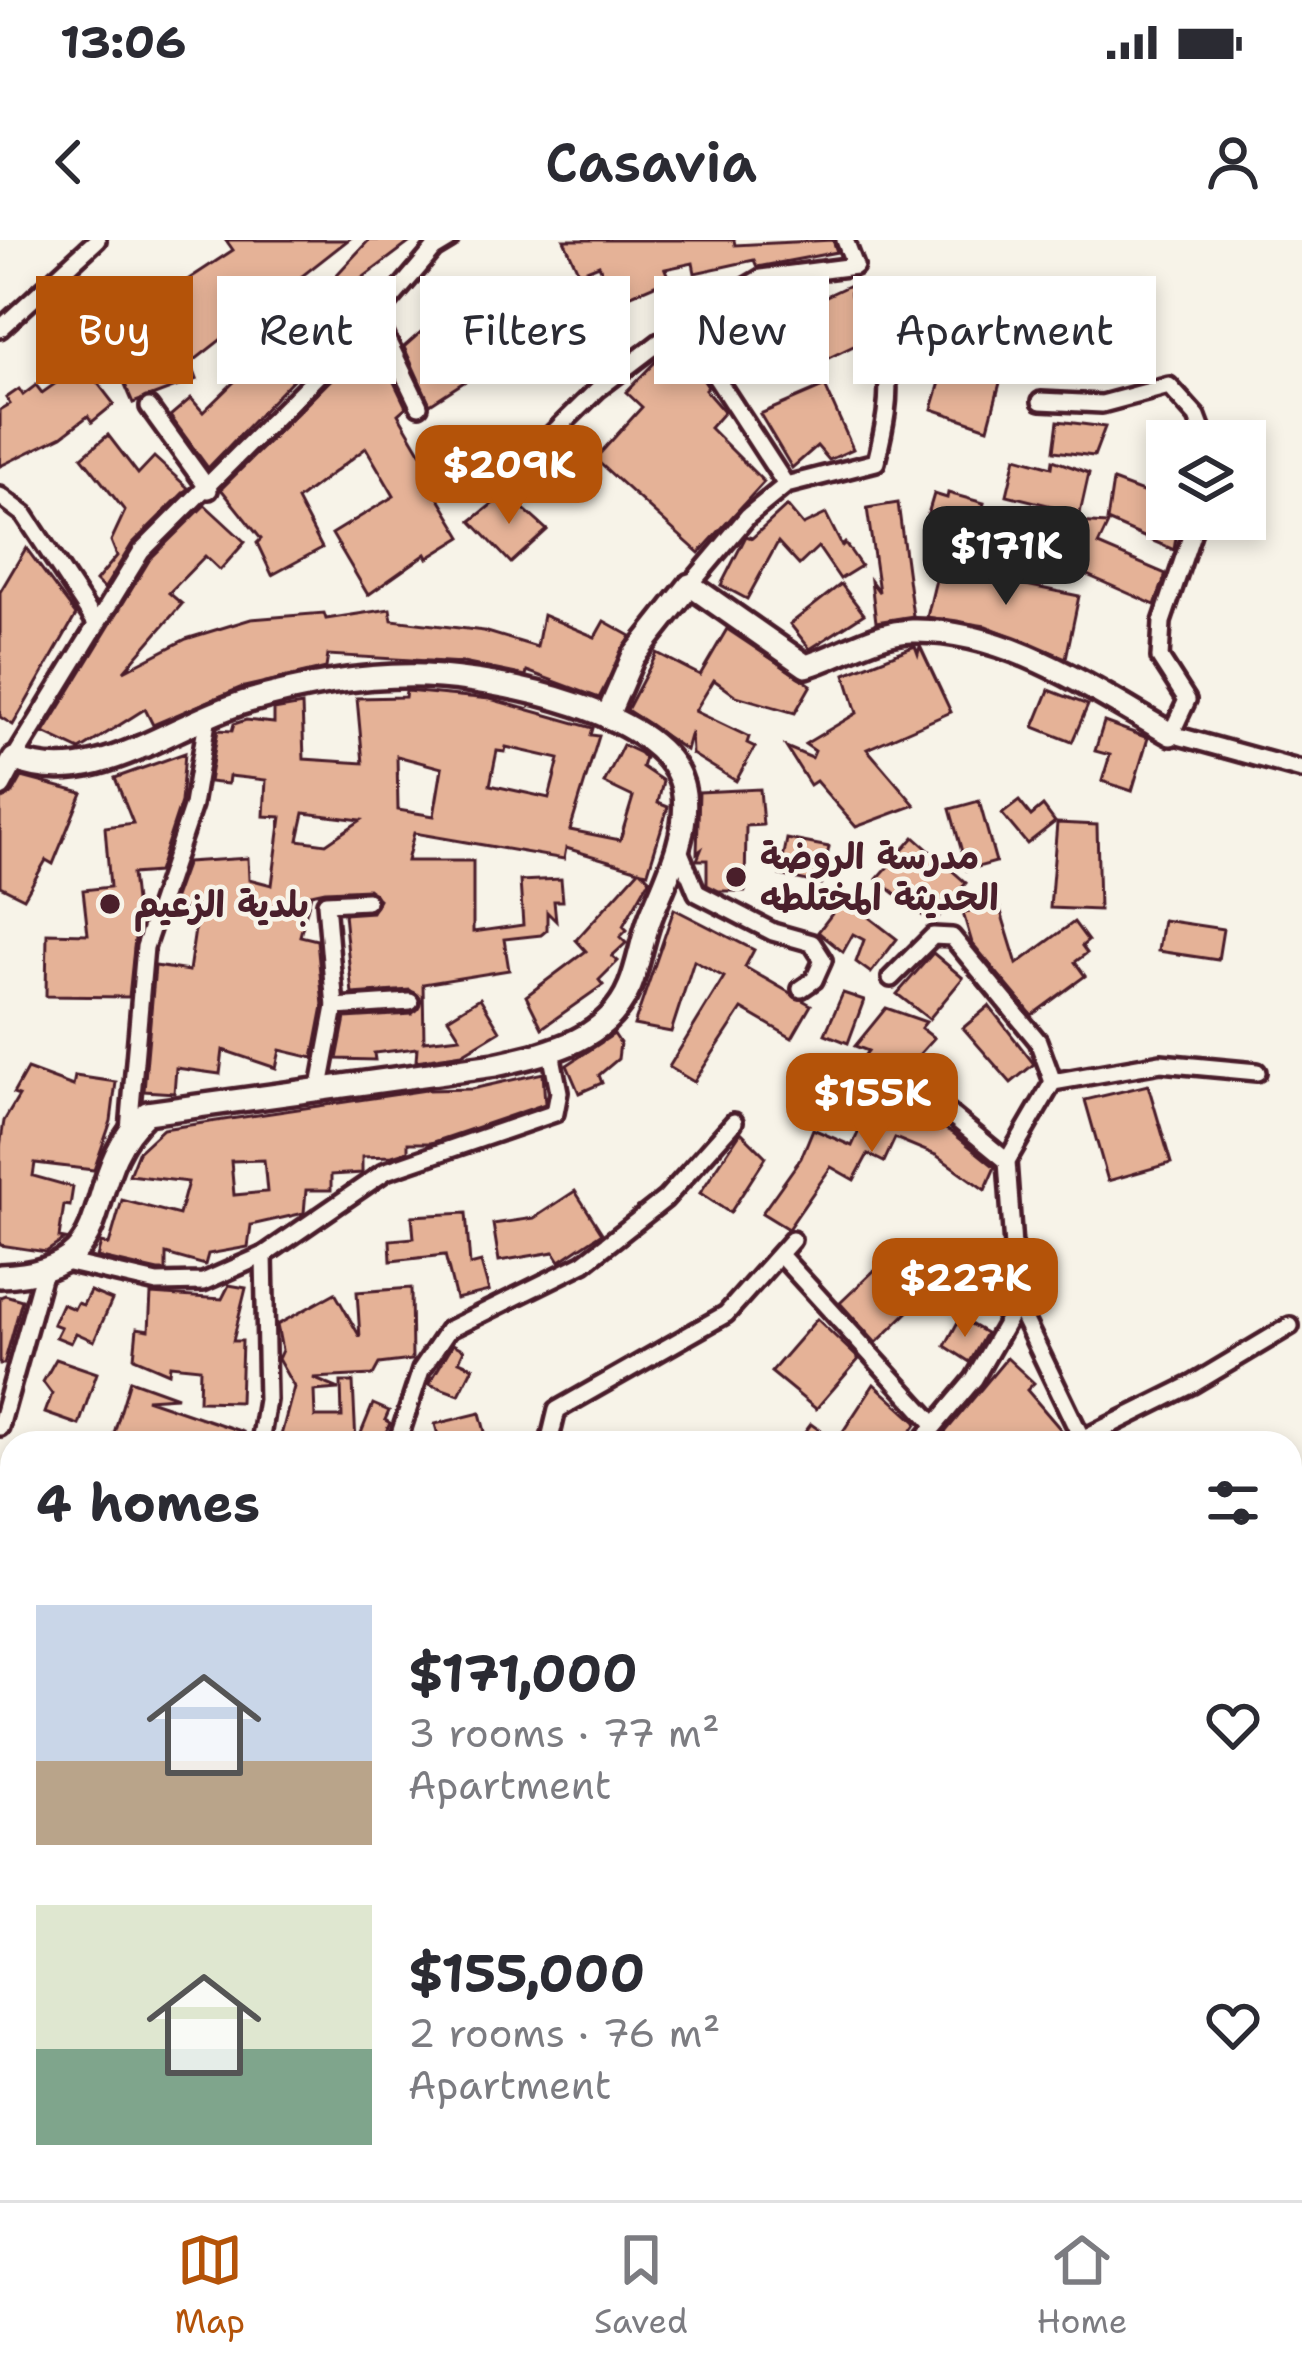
<!DOCTYPE html>
<html lang="en">
<head>
<meta charset="utf-8">
<style>
	body { margin:0; font-family:"Shantell Sans","Playpen Sans Arabic",sans-serif; background:#f7f7f7; color:#2b2b33; height:100vh; display:flex; flex-direction:column; font-size:45px; white-space:nowrap }
	* { box-sizing:border-box; margin:0 }
	p { font-size:39px; color:#7c7c81 }
	.icon { flex:none; width:66px; height:66px; fill:none; stroke:currentColor; stroke-width:2; stroke-linecap:round; stroke-linejoin:round }
	.map { position:relative; flex:1; overflow:hidden }
	.details { position:absolute; left:0px; top:1191px; width:1302px; height:771px; display:flex; flex-direction:column; background:#fff; border-radius:36px 36px 0 0; box-shadow:0 6px 18px #0003 }
	.details>* { flex:none }
	.guide { position:absolute; left:36px; top:36px; width:1230px; height:108px; display:flex; gap:24px }
	.fabs { position:absolute; left:1146px; top:180px; display:grid; gap:24px }
	.fabs a { display:grid; place-items:center; width:120px; height:120px; border-radius:0px; background:#fff; box-shadow:0 6px 18px #0003; font-size:60px }
	.price { position:absolute; translate:-50% -102px; padding:0 27px; border-radius:24px; background:#b45309; color:#fff; font-size:39px; line-height:78px; filter:drop-shadow(0 3px 6px #0008) }
	.price::after { content:''; position:absolute; left:50%; top:72px; width:36px; height:27px; margin-left:-18px; background:inherit; clip-path:polygon(0 0,100% 0,50% 100%) }
	.price.on { background:#222; color:#fff }
	ul { padding:0; list-style:none }
	li { display:flex; align-items:center; gap:36px; height:300px; padding:0 36px }
	li span { display:grid; place-items:center; flex:none; width:336px; height:240px; border-radius:0px; color:#555 }
	li>.icon { margin-inline-start:auto }
	span .icon { width:144px; height:144px; fill:#fffc; stroke-width:1 }
	li b { font-size:51px }
	h2 { display:flex; justify-content:space-between; align-items:center; height:144px; padding:0 36px; font-size:51px }
	.chip { padding:0 42px; border-radius:0px; background:#fff; box-shadow:0 6px 18px #0003; font-size:42px; line-height:108px }
	.chip.on { background:#b45309; color:#fff }
	.status { display:flex; justify-content:space-between; align-items:center; height:84px; padding:0 60px; background:#fff; direction:ltr }
	.status svg { height:33px; fill:currentColor }
	header { display:flex; justify-content:space-between; align-items:center; height:156px; padding:0 36px; background:#fff; font-size:54px; font-weight:600 }
	.tab-bar { display:flex; justify-content:space-around; align-items:center; height:168px; border-top:3px solid #e1e1e2; background:#fff; font-size:33px; color:#7c7c81 }
	.tab-bar a { display:grid; justify-items:center; gap:6px }
	.tab-bar .on { color:#b45309 }
	.map>svg:first-child { display:block }
	.building { fill:#e5b297; stroke:#4a1f2b; stroke-width:3; fill-rule:evenodd }
	.lines { fill:none; stroke-linecap:round; stroke-linejoin:round }
	.street-casing { stroke:#4a1f2b; stroke-width:24 }
	.secondary-casing { stroke:#4a1f2b; stroke-width:30 }
	.highway-casing { stroke:#4a1f2b; stroke-width:39 }
	.street { stroke:#f7f3e8; stroke-width:15 }
	.secondary { stroke:#f7f3e8; stroke-width:21 }
	.highway { stroke:#fcde96; stroke-width:30 }
	.poi-dot { fill:#4a1f2b; stroke:#f7f3e8; stroke-width:4.5 }
	.labels { text-anchor:middle; dominant-baseline:central; stroke-width:9; stroke-linejoin:round; paint-order:stroke }
	.poi-label { font-size:36px; font-weight:bold; fill:#4a1f2b; stroke:#f7f3e8; text-anchor:start }
</style>
</head>
<body>
<div class="status"><b>13:06</b><svg viewBox="0 0 49 12"><path d="M0 12V9h3v3zM5 12V6h3v6zM10 12V3h3v9zM15 12V0h3v12zM26 1h20v11H26zM47 4h2v5h-2z"/></svg></div>
<header><svg class="icon" aria-label="back" viewBox="0 0 24 24"><path d="M15 5l-7 7 7 7"/></svg>Casavia<svg class="icon" aria-label="person" viewBox="0 0 24 24"><circle cx="12" cy="8" r="4"/><path d="M4 21q1-7 8-7t8 7"/></svg></header>
<div class="map">
<svg width="1302" height="1960" viewBox="0 0 1302 1960">
	<rect width="100%" height="100%" fill="#f7f3e8"/>
	<filter id="ink" filterUnits="userSpaceOnUse"><feTurbulence type="fractalNoise" baseFrequency=".00833" numOctaves="2"/><feDisplacementMap in="SourceGraphic" scale="24" xChannelSelector="R" yChannelSelector="G"/><feConvolveMatrix kernelMatrix="1 2 1 2 8 2 1 2 1" color-interpolation-filters="sRGB"/></filter>
	<g filter="url(#ink)">
		<g class="building">
			<polygon points="226,0 348,0 191,123 197,139 133,163 115,121 148,109 140,90 181,74 169,52 233,10"/>
			<polygon points="369,0 413,0 353,45 370,59 208,228 170,176 191,158 203,172 272,105 266,100 285,81 290,85"/>
			<polygon points="564,0 734,0 735,5 833,0 837,12 757,27 754,20 695,33 693,23 665,29 669,39 615,62 599,25 579,33"/>
			<polygon points="475,44 509,79 459,128 467,140 430,164 404,107"/>
			<polygon points="850,45 866,100 816,124 802,95 750,119 746,111 726,122 710,90 734,78 740,89 787,65 784,59 802,50 809,64"/>
			<polygon points="373,98 406,167 398,174 434,235 427,239 462,297 428,318 426,314 368,355 332,294 394,256 366,208 297,260 322,308 272,335 257,303 261,299 221,249"/>
			<polygon points="679,114 698,132 708,147 705,150 724,172 710,188 764,242 699,313 595,219 642,167 626,152 660,117 669,126"/>
			<polygon points="946,122 1001,139 988,188 932,169"/>
			<polygon points="83,124 114,164 92,182 88,176 62,196 0,226 0,170 10,164 6,158 19,149 23,155 36,145 42,153"/>
			<polygon points="825,146 853,209 829,220 817,206 792,228 760,174"/>
			<polygon points="1058,181 1105,187 1094,216 1054,211"/>
			<polygon points="108,195 138,234 154,217 188,248 132,304 104,349 96,341 117,316 111,301 125,271 82,217"/>
			<polygon points="1016,217 1052,227 1053,220 1089,233 1078,282 1108,284 1098,305 1166,334 1155,365 1031,310 1052,266 1007,255"/>
			<polygon points="1113,241 1167,261 1167,279 1179,279 1174,310 1107,281"/>
			<polygon points="506,253 547,290 511,323 471,281"/>
			<polygon points="948,253 984,263 975,297 925,284 934,254 947,258"/>
			<polygon points="898,263 913,376 876,382 871,341 879,352 867,268"/>
			<polygon points="205,265 245,302 220,330 205,316 169,353 182,364 124,431 186,399 251,379 324,373 326,379 390,369 392,380 484,391 537,407 543,375 595,397 604,381 631,396 599,458 527,431 526,436 463,423 328,415 326,428 240,448 153,485 145,469 80,510 44,493 150,319"/>
			<polygon points="787,266 803,285 826,274 842,306 845,303 861,326 840,339 818,307 799,325 778,302 747,359 721,345 746,296 752,298"/>
			<polygon points="26,308 76,375 13,485 0,477 0,352"/>
			<polygon points="939,327 1079,356 1066,418 986,386 927,377"/>
			<polygon points="841,344 864,374 810,409 790,384"/>
			<polygon points="727,389 811,445 795,473 736,456 714,440 695,471 749,497 747,503 755,507 736,541 692,514 691,492 686,510 627,470 657,413 700,435"/>
			<polygon points="915,406 918,414 920,406 951,472 867,509 915,565 856,587 816,541 810,545 786,507 812,518 815,511 805,504 857,473 845,434"/>
			<polygon points="1049,450 1088,465 1072,502 1034,487"/>
			<path d="M406 451 490 459 593 488 591 495 599 496 570 590 620 600 633 557 604 543 623 505 640 513 645 518 642 527 663 541 658 563 668 567 648 632 642 631 650 639 623 686 627 690 620 697 626 703 612 716 618 721 599 740 603 745 542 788 526 756 586 711 576 700 639 630 566 608 564 619 414 593 407 621H473V692L523 685 520 641 561 639 563 661H554L556 681 547 672V690L541 695 504 699 509 730 423 744 424 801 460 797 448 778 480 758 500 791 462 814 416 821 417 808 374 813 375 820 337 819 345 778 412 774 422 760 410 750 352 754 344 674 372 672 379 659 368 649 325 651 311 654 300 696 317 700 323 766 313 818 280 810 276 828 223 810 220 834 176 828 174 853 144 851 155 726 189 731 198 669H170L187 622 248 618 249 639 272 645 281 577 264 576 266 540 229 536 228 544 209 542 218 490 232 491 234 484 246 480 274 483V470L302 465 304 519 363 523 357 458 405 457ZM506 507 559 519 549 558 490 545 497 511 505 512ZM397 516 442 528 434 576 398 570ZM304 573 361 580 326 604 298 600Z"/>
			<polygon points="1104,482 1148,498 1132,551 1102,541 1110,515 1095,511"/>
			<polygon points="185,513 181,562 158,632 132,634 137,679 129,757 46,756 47,693 88,694 83,650 110,647 105,587 133,583 115,538"/>
			<polygon points="22,537 82,553 53,624 46,620 24,658 0,646 0,560 13,553"/>
			<polygon points="760,549 763,585 746,586 745,651 719,651 707,645 707,620 697,620 701,610 697,613 699,552"/>
			<polygon points="979,561 996,622 967,630 950,569"/>
			<polygon points="1019,561 1031,576 1043,566 1055,582 1027,604 1002,574"/>
			<polygon points="1057,583 1097,585 1099,670 1050,668"/>
			<polygon points="914,597 966,643 933,684 877,639"/>
			<polygon points="787,599 829,607 821,644 780,635"/>
			<polygon points="844,658 897,699 871,733 856,722 864,700 853,694 843,712 818,692"/>
			<polygon points="998,662 1017,724 1074,682 1088,701 1082,706 1087,713 1075,722 1085,736 1032,775 972,703 963,673"/>
			<polygon points="674,669 754,710 745,727 811,765 792,798 742,769 694,842 669,827 724,737 694,721 671,792 634,785"/>
			<polygon points="1163,680 1223,689 1218,720 1158,711"/>
			<polygon points="933,713 963,738 929,779 897,754"/>
			<polygon points="843,753 864,760 848,803 825,794"/>
			<polygon points="989,766 1034,824 1011,843 963,788"/>
			<polygon points="886,768 926,782 921,788 934,798 892,845 859,823 868,811 855,806"/>
			<polygon points="614,794 620,803 618,819 599,835 602,843 579,853 567,825"/>
			<polygon points="27,829 73,846 75,836 116,842 111,881 94,930 35,923 33,936 73,947 70,966 64,965 59,998 65,999 46,1012 0,1005 0,907 4,881 19,856 13,854"/>
			<path d="M543 833 545 864 431 903H408V911L392 916 362 917V933L331 935V950H306L304 973 251 985 248 1007 208 1014 205 1025 166 1014V1031H158L97 1017 101 1003 109 1005 122 960 179 975 188 942 129 935 138 912 163 889 426 850 472 849ZM264 920 267 952 234 955 231 921Z"/>
			<polygon points="1148,845 1171,923 1108,941 1085,860"/>
			<polygon points="876,853 953,893 995,927 985,950 936,915 895,898 884,922 868,914 854,940 831,927 788,989 762,973 801,918 813,889 852,906"/>
			<polygon points="741,892 766,917 730,973 700,953"/>
			<polygon points="575,951 602,993 560,1021 554,1012 499,1021 493,984 534,978"/>
			<polygon points="466,973 470,1025 481,1022 489,1051 456,1059 445,1015 391,1021 390,1000 414,998 412,976"/>
			<polygon points="880,1025 917,1063 876,1103 840,1063"/>
			<polygon points="229,1045 246,1048 233,1101 242,1101 240,1162 199,1161 200,1128 170,1125 169,1133 134,1118 137,1088 149,1090 151,1054 222,1059"/>
			<polygon points="411,1048 412,1120 379,1124 373,1135 313,1138 339,1149 314,1151 315,1177 342,1177 341,1142 353,1142 356,1203 279,1203 294,1147 278,1119 282,1110 277,1085 335,1053 360,1097 357,1052"/>
			<polygon points="90,1051 112,1060 94,1101 76,1093 71,1103 56,1097 61,1087 53,1084 62,1064 74,1069 77,1063 83,1065"/>
			<polygon points="5,1055 22,1060 4,1124 0,1124 0,1057"/>
			<polygon points="960,1078 986,1093 970,1122 945,1106"/>
			<polygon points="817,1079 859,1119 816,1169 771,1132"/>
			<polygon points="453,1104 464,1110 459,1121 473,1127 459,1155 429,1144"/>
			<polygon points="1007,1118 1034,1143 1027,1150 1062,1191 1050,1203 936,1203"/>
			<polygon points="56,1119 97,1133 79,1185 45,1173 52,1154 43,1142"/>
			<polygon points="130,1140 177,1157 146,1159 243,1192 239,1203 111,1203"/>
			<polygon points="874,1144 917,1183 903,1203 797,1203 811,1184 836,1202"/>
			<polygon points="373,1164 389,1171 385,1180 390,1183 381,1203 357,1203"/>
			<polygon points="480,1173 488,1203 440,1203 435,1184"/>
		</g>
		<g class="lines">
			<g class="street-casing">
				<g id="street">
					<polyline points="376,77 419,166"/>
					<polyline points="682,85 786,245"/>
					<polyline points="0,89 97,0"/>
					<polyline points="1041,161 1102,164 1169,146 1197,177 1206,201"/>
					<polyline points="149,167 209,250"/>
					<polyline points="511,234 598,149 682,85 761,38 855,26 845,0"/>
					<polyline points="0,256 24,274 96,383"/>
					<polyline points="1197,279 1162,382 1160,418 1187,460 1171,494 1302,530"/>
					<path d="M690 345 748 276 786 245 876 222C895 145 892 127 861 53"/>
					<polyline points="14,519 141,312 376,77 434,9 449,0"/>
					<polyline points="678,607 697,653 773,692 812,703 823,720 814,740 801,749"/>
					<polyline points="891,738 933,696 952,697 1038,801 1053,842"/>
					<polyline points="335,767 326,663 367,661"/>
					<polyline points="916,846 1007,921"/>
					<polyline points="320,847 335,767 410,762"/>
					<polyline points="129,890 145,707 193,565 208,476"/>
					<polyline points="781,1016 934,1184"/>
					<polyline points="69,1023 157,1043 203,1042 264,1015 386,931 555,873 559,852 551,812"/>
					<polyline points="1017,1064 1082,1199 1078,1203"/>
					<polyline points="0,1187 43,1034"/>
					<polyline points="1082,1199 1193,1144 1290,1086"/>
					<polyline points="260,1203 267,1160 264,1015"/>
					<polyline points="397,1203 421,1130 448,1090 584,1023 665,959 734,882"/>
					<polyline points="549,1203 557,1170 726,1074 792,1000"/>
					<polyline points="920,1203 974,1139 1017,1064 1007,921 1053,842 1161,823 1257,832"/>
				</g>
			</g>
			<g class="secondary-casing">
				<g id="secondary">
					<path d="M607 477 633 417 690 345 806 426C840 416 875 392 912 391 1007 389 1093 450 1171 494"/>
					<path d="M0 545 14 519C93 552 171 484 245 462 304 445 364 434 425 436 493 439 674 470 684 554 689 595 666 639 651 676 642 699 639 724 630 746 607 802 547 813 495 825L147 873C72 942 131 1031 0 1036"/>
					<polyline points="0,1473 12,1476"/>
					<polyline points="0,1901 12,1904"/>
				</g>
			</g>
			<g class="highway-casing">
				<g id="highway">
					<polyline points="1290,1701 1302,1696"/>
					<polyline points="1290,1735 1302,1730"/>
					<polyline points="0,1813 12,1820"/>
					<polyline points="0,1841 12,1847"/>
					<polyline points="0,1873 12,1879"/>
					<polyline points="261,1950 329,1960"/>
					<polyline points="610,1960 685,1950"/>
				</g>
			</g>
			<use href="#street" class="street"/>
			<use href="#secondary" class="secondary"/>
			<use href="#highway" class="highway"/>
		</g>
	</g>
	<g class="poi-dot">
		<circle cx="736" cy="637" r="12"/>
		<circle cx="110" cy="664" r="12"/>
	</g>
	<g class="labels">
		<g class="poi-label">
			<text x="760" y="616">مدرسة الروضة<tspan x="760" dy="41">الحديثة المختلطه</tspan></text>
			<text x="134" y="664">بلدية الزعيم</text>
		</g>
	</g>
</svg>
<div class="fabs">
<a><svg class="icon" aria-label="layers" viewBox="0 0 24 24"><path d="M12 4l9 5-9 5-9-5zM3 14l9 5 9-5"/></svg></a>
</div>
<b class="price" style="left:509px;top:287px">$209K</b>
<b class="price on" style="left:1006px;top:368px">$171K</b>
<b class="price" style="left:872px;top:915px">$155K</b>
<b class="price" style="left:965px;top:1100px">$227K</b>
<div class="guide">
<a class="chip on">Buy</a>
<a class="chip">Rent</a>
<a class="chip">Filters</a>
<a class="chip">New</a>
<a class="chip">Apartment</a>
</div>
<section class="details">
<h2>4 homes<svg class="icon" aria-label="filters" viewBox="0 0 24 24"><path d="M4 7h16M4 17h16"/><circle cx="9" cy="7" r="2"/><circle cx="15" cy="17" r="2"/></svg></h2>
<ul>
<li><span style="background:linear-gradient(#c9d6e8 65%,#b9a48a 0)"><svg class="icon" aria-label="home" viewBox="0 0 24 24"><path d="M3 11l9-7 9 7M6 9v11h12V9"/></svg></span><div><b>$171,000</b><p>3 rooms · 77 m²</p><p>Apartment</p></div><svg class="icon" aria-label="heart" viewBox="0 0 24 24"><path d="M12 20l-8-8c-3-5 5-10 8-4 3-6 11-1 8 4z"/></svg></li>
<li><span style="background:linear-gradient(#dfe7d0 60%,#7fa58c 0)"><svg class="icon" aria-label="home" viewBox="0 0 24 24"><path d="M3 11l9-7 9 7M6 9v11h12V9"/></svg></span><div><b>$155,000</b><p>2 rooms · 76 m²</p><p>Apartment</p></div><svg class="icon" aria-label="heart" viewBox="0 0 24 24"><path d="M12 20l-8-8c-3-5 5-10 8-4 3-6 11-1 8 4z"/></svg></li>
</ul>
</section>
</div>
<nav class="tab-bar">
<a class="on"><svg class="icon" aria-label="map" viewBox="0 0 24 24"><path d="M3 6l6-2 6 2 6-2v14l-6 2-6-2-6 2zM9 4v14M15 6v14"/></svg>Map</a>
<a><svg class="icon" aria-label="saved" viewBox="0 0 24 24"><path d="M7 4h10v16l-5-4-5 4z"/></svg>Saved</a>
<a><svg class="icon" aria-label="home" viewBox="0 0 24 24"><path d="M3 11l9-7 9 7M6 9v11h12V9"/></svg>Home</a>
</nav>
</body>
</html>
